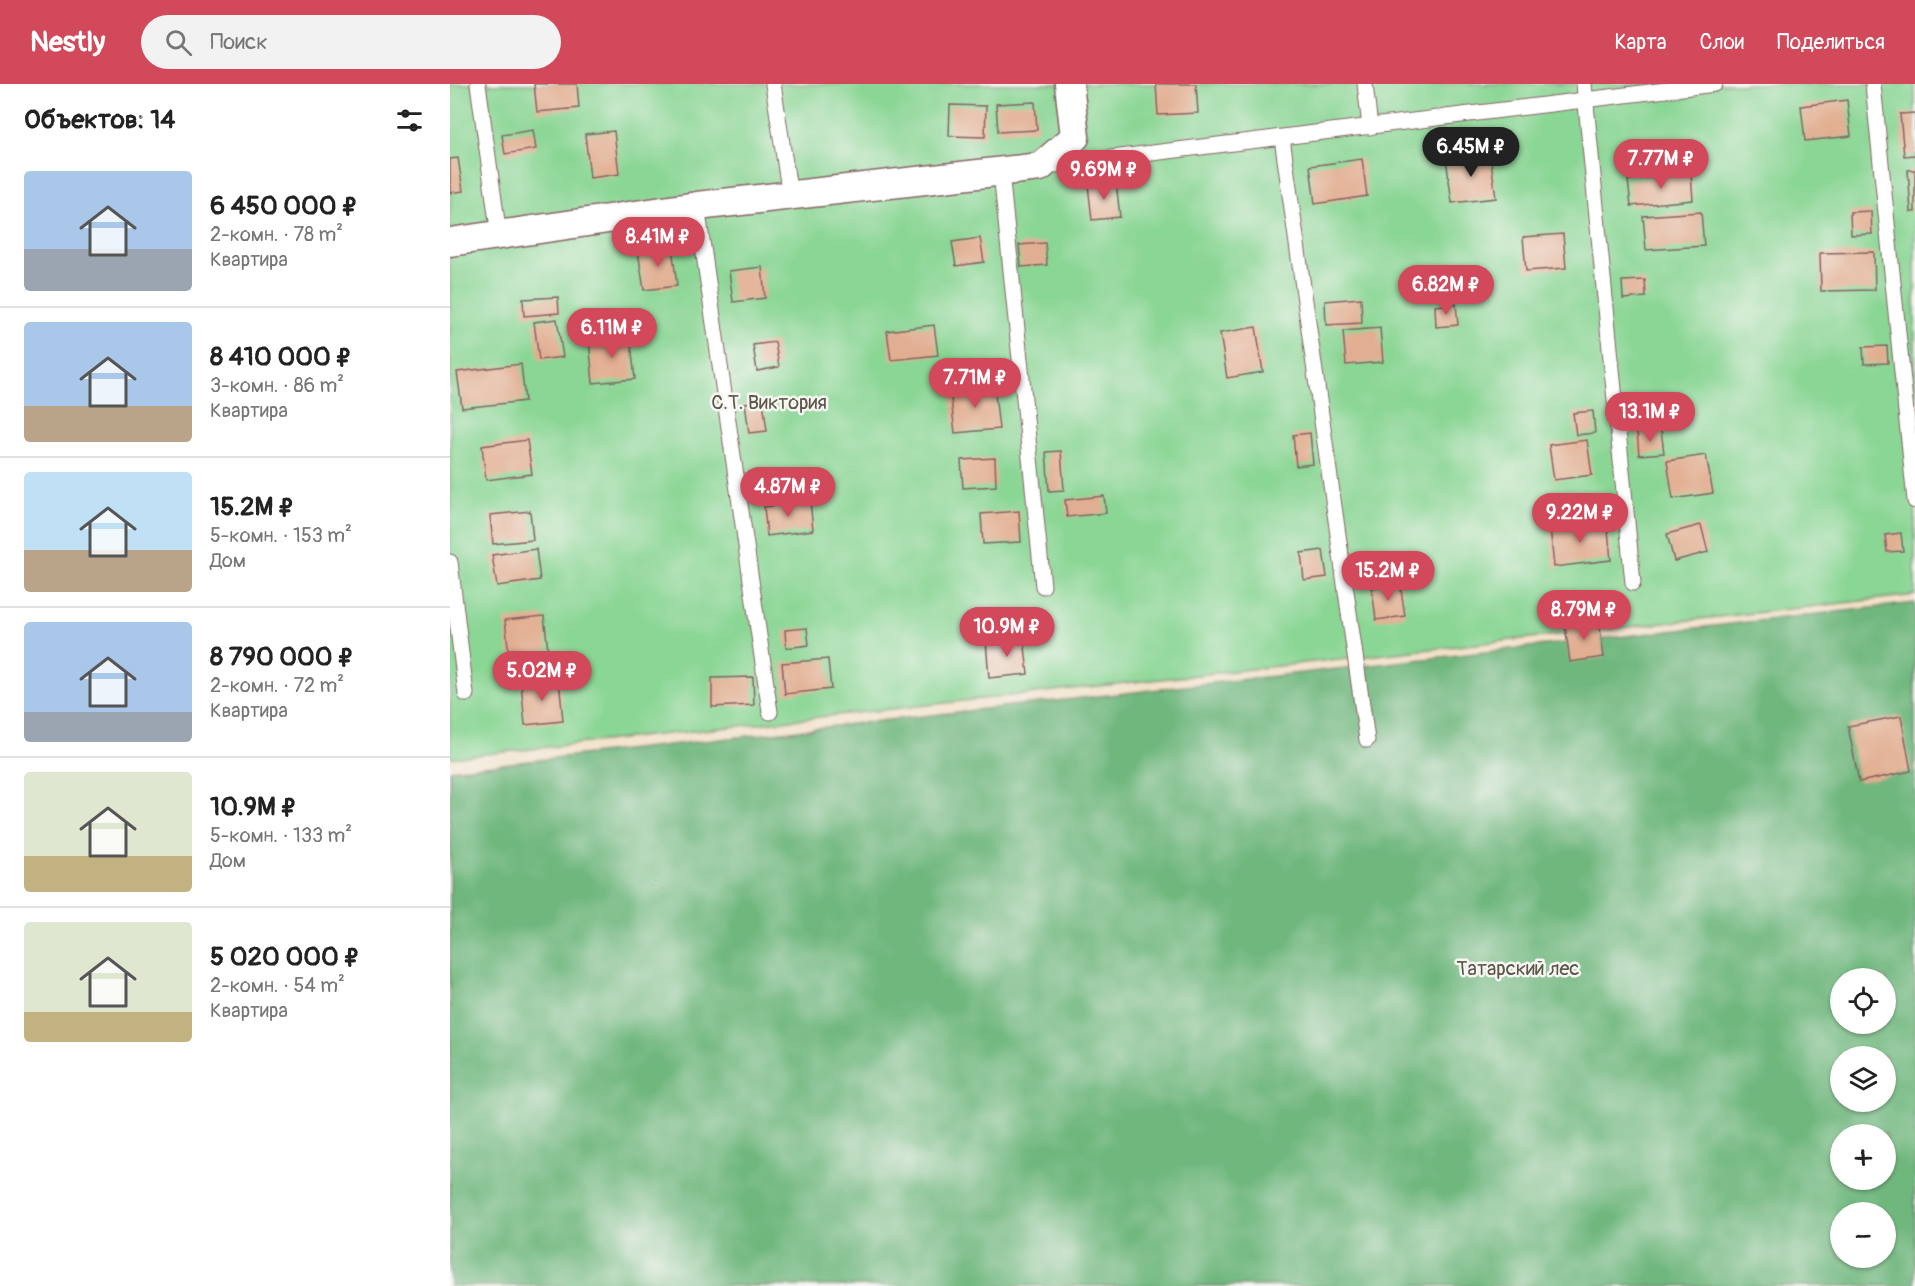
<!DOCTYPE html>
<html lang="ru">
<head>
<meta charset="utf-8">
<style>
	body { margin:0; font-family:Pangolin,sans-serif; background:#f2f2f2; color:#222; height:100vh; display:flex; flex-direction:column; font-size:22px; white-space:nowrap }
	* { box-sizing:border-box; margin:0 }
	p { font-size:20px; color:#767676 }
	.icon { flex:none; width:33px; height:33px; fill:none; stroke:currentColor; stroke-width:2; stroke-linecap:round; stroke-linejoin:round }
	.map { position:relative; flex:1; overflow:hidden }
	.side { display:flex; flex-direction:column; background:#fff; width:450px }
	.side>* { flex:none }
	.controls { position:absolute; left:1380px; top:884px; display:grid; gap:12px }
	.controls a { display:grid; place-items:center; width:66px; height:66px; border-radius:50%; background:#fff; box-shadow:0 2px 4px #0004; font-size:30px }
	.price { position:absolute; translate:-50% -51px; padding:0 14px; border-radius:21px; background:#d1495b; color:#fff; font-size:20px; line-height:39px; filter:drop-shadow(0 2px 3px #0008) }
	.price::after { content:''; position:absolute; left:50%; top:36px; width:18px; height:14px; margin-left:-9px; background:inherit; clip-path:polygon(0 0,100% 0,50% 100%) }
	.price.active { background:#222; color:#fff }
	ul { padding:0; list-style:none }
	li { display:flex; align-items:center; gap:18px; height:150px; padding:0 24px }
	li+li { border-top:2px solid #e0e0e0 }
	li span { display:grid; place-items:center; flex:none; width:168px; height:120px; border-radius:6px; color:#555 }
	li>.icon { margin-inline-start:auto }
	span .icon { width:72px; height:72px; fill:#fffc; stroke-width:1 }
	li b { font-size:26px }
	h2 { display:flex; justify-content:space-between; align-items:center; height:72px; padding:0 24px; font-size:26px }
	header { display:flex; align-items:center; gap:36px; box-sizing:border-box; height:84px; padding:0 30px; background:#d1495b; color:#fff }
	header strong { font-size:28px }
	nav { display:flex; gap:33px; margin-inline-start:auto; font-size:21px }
	.search { width:420px; height:54px; background:#f2f2f2; display:flex; align-items:center; gap:15px; box-sizing:border-box; padding:0 21px; border-radius:33px; color:#767676; font-size:22px }
	main { display:flex; flex:1; min-height:0 }
	.map>svg:first-child { display:block }
	.green { fill:#8ad694; stroke:#6a7a60; stroke-width:1.5 }
	.forest { fill:#6fb77e; stroke:#5c6b54; stroke-width:1.5; fill-rule:evenodd }
	.building { fill:#e2ae91 }
	.lines { fill:none; stroke-linecap:round; stroke-linejoin:round }
	.lane-casing { stroke:#856363; stroke-width:17 }
	.street-casing { stroke:#856363; stroke-width:31 }
	.lane { stroke:#fff; stroke-width:15 }
	.street { stroke:#fff; stroke-width:28 }
	.labels { text-anchor:middle; dominant-baseline:central; stroke-width:5; stroke-linejoin:round; paint-order:stroke }
	.park-label { font-size:20px; fill:#5d564a; stroke:#f6f6f2 }
</style>
</head>
<body>
<header>
<strong>Nestly</strong>
<div class="search"><svg class="icon" aria-label="search" viewBox="0 0 24 24"><circle cx="10" cy="10" r="6"/><path d="M15 15l6 6"/></svg>Поиск</div>
<nav><a>Карта</a><a>Слои</a><a>Поделиться</a></nav>
</header>
<main>
<section class="side">
<h2>Объектов: 14<svg class="icon" aria-label="filters" viewBox="0 0 24 24"><path d="M4 7h16M4 17h16"/><circle cx="9" cy="7" r="2"/><circle cx="15" cy="17" r="2"/></svg></h2>
<ul>
<li><span style="background:linear-gradient(#a9c7e8 65%,#9aa5b1 0)"><svg class="icon" aria-label="home" viewBox="0 0 24 24"><path d="M3 11l9-7 9 7M6 9v11h12V9"/></svg></span><div><b>6 450 000 ₽</b><p>2-комн. · 78 m²</p><p>Квартира</p></div></li>
<li><span style="background:linear-gradient(#a9c7e8 70%,#b9a48a 0)"><svg class="icon" aria-label="home" viewBox="0 0 24 24"><path d="M3 11l9-7 9 7M6 9v11h12V9"/></svg></span><div><b>8 410 000 ₽</b><p>3-комн. · 86 m²</p><p>Квартира</p></div></li>
<li><span style="background:linear-gradient(#bfe0f5 65%,#b9a48a 0)"><svg class="icon" aria-label="home" viewBox="0 0 24 24"><path d="M3 11l9-7 9 7M6 9v11h12V9"/></svg></span><div><b>15.2M ₽</b><p>5-комн. · 153 m²</p><p>Дом</p></div></li>
<li><span style="background:linear-gradient(#a9c7e8 75%,#9aa5b1 0)"><svg class="icon" aria-label="home" viewBox="0 0 24 24"><path d="M3 11l9-7 9 7M6 9v11h12V9"/></svg></span><div><b>8 790 000 ₽</b><p>2-комн. · 72 m²</p><p>Квартира</p></div></li>
<li><span style="background:linear-gradient(#dfe7d0 70%,#c2b280 0)"><svg class="icon" aria-label="home" viewBox="0 0 24 24"><path d="M3 11l9-7 9 7M6 9v11h12V9"/></svg></span><div><b>10.9M ₽</b><p>5-комн. · 133 m²</p><p>Дом</p></div></li>
<li><span style="background:linear-gradient(#dfe7d0 75%,#c2b280 0)"><svg class="icon" aria-label="home" viewBox="0 0 24 24"><path d="M3 11l9-7 9 7M6 9v11h12V9"/></svg></span><div><b>5 020 000 ₽</b><p>2-комн. · 54 m²</p><p>Квартира</p></div></li>
</ul>
</section>
<div class="map">
<svg width="1465" height="1202" viewBox="0 0 1465 1202">
	<rect width="100%" height="100%" fill="#f6f6f2"/>
	<filter id="ink" filterUnits="userSpaceOnUse"><feTurbulence type="fractalNoise" baseFrequency=".0167" numOctaves="2"/><feDisplacementMap in="SourceGraphic" scale="12" xChannelSelector="R" yChannelSelector="G"/><feConvolveMatrix kernelMatrix="1 2 1 2 8 2 1 2 1" color-interpolation-filters="sRGB"/></filter>
	<filter id="wash" filterUnits="userSpaceOnUse"><feTurbulence type="fractalNoise" baseFrequency=".008" numOctaves="4" result="noise"/><feDisplacementMap in="SourceGraphic" scale="24" xChannelSelector="R" yChannelSelector="G"/><feGaussianBlur stdDeviation="1.35" result="paint"/><feColorMatrix in="noise" values="0 0 0 0 0 0 0 0 0 0 0 0 0 0 0 0 0 1.4 0 .05"/><feComposite in="paint" operator="in"/></filter>
	<g filter="url(#wash)">
		<rect width="100%" height="100%" fill="#f3e2ca"/>
		<polygon class="green" points="0,0 1465,0 1465,511 0,674"/>
		<path class="forest" d="M1465 519V1202H0V686ZM1390 894H1436V939H1390ZM1390 972H1436V1017H1390ZM1390 1050H1436V1095H1390ZM1390 1128H1436V1173H1390Z"/>
		<g id="blocks">
			<g class="building">
				<polygon points="84,0 127,0 129,24 87,28"/>
				<polygon points="706,0 746,0 748,29 708,31"/>
				<polygon points="1397,16 1401,52 1355,57 1351,22"/>
				<polygon points="585,18 587,46 548,48 546,20"/>
				<polygon points="500,21 536,22 535,53 499,52"/>
				<polygon points="1465,29 1465,71 1454,72 1450,30"/>
				<polygon points="83,46 86,65 55,70 52,51"/>
				<polygon points="164,47 169,90 140,94 135,50"/>
				<polygon points="1040,69 1046,114 1002,119 996,74"/>
				<polygon points="8,74 13,107 0,109 0,75"/>
				<polygon points="912,75 917,112 865,120 860,82"/>
				<polygon points="1458,86 1465,86 1465,128 1461,128"/>
				<polygon points="1241,90 1243,116 1181,122 1178,96"/>
				<polygon points="666,97 670,133 642,136 638,101"/>
				<polygon points="1421,127 1422,150 1401,151 1400,128"/>
				<polygon points="1251,128 1254,162 1196,166 1193,132"/>
				<polygon points="1113,150 1116,184 1076,187 1073,153"/>
				<polygon points="530,154 534,178 506,182 502,158"/>
				<polygon points="595,159 597,181 571,183 569,161"/>
				<polygon points="222,163 227,202 194,206 188,167"/>
				<polygon points="1424,168 1425,206 1371,207 1370,169"/>
				<polygon points="312,183 315,214 283,218 279,187"/>
				<polygon points="1195,196 1196,213 1173,215 1172,197"/>
				<polygon points="108,213 109,229 74,232 73,215"/>
				<polygon points="911,214 912,239 876,241 875,217"/>
				<polygon points="1006,220 1008,241 986,243 985,222"/>
				<polygon points="107,235 113,273 89,276 84,238"/>
				<polygon points="484,241 488,271 441,276 437,247"/>
				<polygon points="806,243 813,288 777,294 770,249"/>
				<polygon points="930,244 933,278 896,281 893,247"/>
				<polygon points="180,251 185,295 143,299 139,255"/>
				<polygon points="325,258 329,283 307,287 303,261"/>
				<polygon points="1437,262 1438,279 1414,280 1413,263"/>
				<polygon points="71,280 75,317 12,324 7,288"/>
				<polygon points="544,301 549,345 505,349 500,306"/>
				<polygon points="313,317 317,347 299,349 295,319"/>
				<polygon points="1143,327 1145,349 1126,351 1123,329"/>
				<polygon points="1211,346 1214,369 1189,371 1187,348"/>
				<polygon points="860,349 863,380 846,382 843,351"/>
				<polygon points="77,356 82,390 36,396 32,362"/>
				<polygon points="1137,356 1142,391 1104,396 1099,361"/>
				<polygon points="611,367 614,406 599,407 596,368"/>
				<polygon points="1256,371 1263,409 1223,415 1217,377"/>
				<polygon points="545,374 546,402 513,404 511,376"/>
				<polygon points="654,412 656,429 617,433 615,416"/>
				<polygon points="360,417 363,446 317,452 314,423"/>
				<polygon points="80,427 83,456 43,460 40,431"/>
				<polygon points="569,427 571,458 533,460 531,430"/>
				<polygon points="1157,436 1161,476 1104,483 1100,443"/>
				<polygon points="1251,441 1258,468 1224,477 1217,450"/>
				<polygon points="1451,449 1453,467 1437,468 1435,451"/>
				<polygon points="86,465 90,496 47,502 42,471"/>
				<polygon points="873,466 877,493 854,496 851,469"/>
				<polygon points="950,499 955,532 926,536 922,504"/>
				<polygon points="94,532 98,566 59,571 55,536"/>
				<polygon points="1149,537 1154,573 1120,578 1115,541"/>
				<polygon points="357,544 359,561 336,564 335,546"/>
				<polygon points="574,553 578,590 539,594 536,557"/>
				<polygon points="378,575 381,605 335,610 332,579"/>
				<polygon points="303,593 304,621 262,623 262,594"/>
				<polygon points="109,595 113,637 75,641 71,598"/>
				<polygon points="1451,632 1461,687 1409,698 1398,642"/>
			</g>
		</g>
	</g>
	<g filter="url(#ink)">
		<use href="#blocks" fill-opacity="0" stroke="#856363" stroke-width="1.5"/>
		<g class="lines">
			<g class="lane-casing">
				<g id="lane">
					<polyline points="28,0 49,152"/>
					<polyline points="323,0 340,112"/>
					<polyline points="915,0 920,43"/>
					<polyline points="1134,0 1183,499"/>
					<polyline points="1423,0 1465,417"/>
					<polyline points="832,54 917,656"/>
					<polyline points="596,82 1265,0"/>
					<polyline points="551,88 593,502"/>
					<polyline points="247,122 320,628"/>
					<polyline points="0,478 16,610"/>
				</g>
			</g>
			<g class="street-casing">
				<polyline id="street" points="0,158 247,122 590,83 625,53 619,0"/>
			</g>
			<use href="#lane" class="lane"/>
			<use href="#street" class="street"/>
		</g>
	</g>
	<g class="labels">
		<g class="park-label">
			<text x="319" y="318">С.Т. Виктория</text>
			<text x="1068" y="884">Татарский лес</text>
		</g>
	</g>
</svg>
<div class="controls">
<a><svg class="icon" aria-label="locate" viewBox="0 0 24 24"><circle cx="12" cy="12" r="6"/><path d="M12 2v4M12 18v4M2 12h4M18 12h4"/></svg></a>
<a><svg class="icon" aria-label="layers" viewBox="0 0 24 24"><path d="M12 4l9 5-9 5-9-5zM3 14l9 5 9-5"/></svg></a>
<a>+</a>
<a>−</a>
</div>
<b class="price active" style="left:1021px;top:94px">6.45M ₽</b>
<b class="price" style="left:1211px;top:106px">7.77M ₽</b>
<b class="price" style="left:654px;top:117px">9.69M ₽</b>
<b class="price" style="left:208px;top:184px">8.41M ₽</b>
<b class="price" style="left:996px;top:232px">6.82M ₽</b>
<b class="price" style="left:162px;top:275px">6.11M ₽</b>
<b class="price" style="left:525px;top:325px">7.71M ₽</b>
<b class="price" style="left:1200px;top:359px">13.1M ₽</b>
<b class="price" style="left:338px;top:434px">4.87M ₽</b>
<b class="price" style="left:1130px;top:460px">9.22M ₽</b>
<b class="price" style="left:938px;top:518px">15.2M ₽</b>
<b class="price" style="left:1134px;top:557px">8.79M ₽</b>
<b class="price" style="left:557px;top:574px">10.9M ₽</b>
<b class="price" style="left:92px;top:618px">5.02M ₽</b>
</div>
</main>
</body>
</html>
